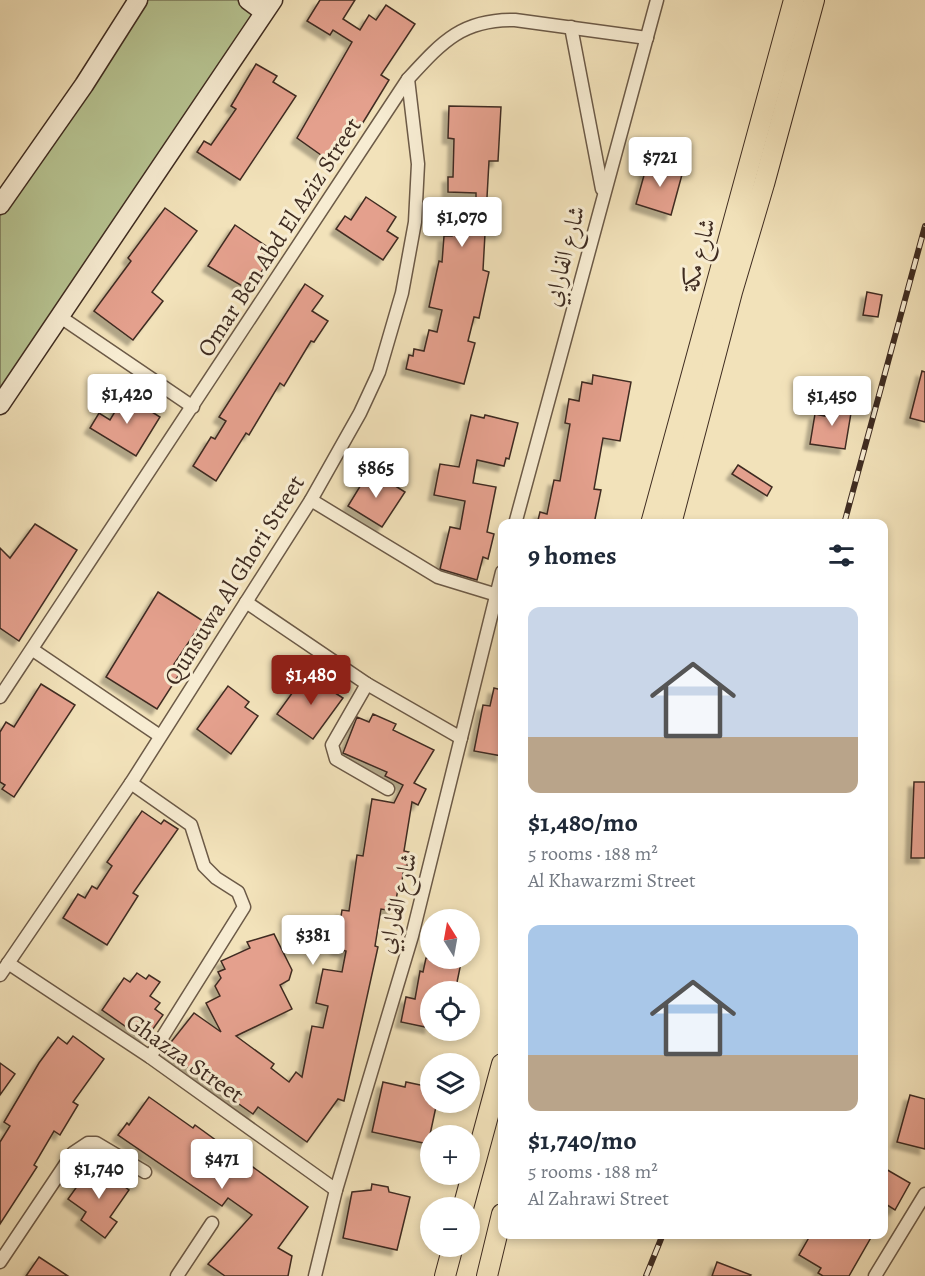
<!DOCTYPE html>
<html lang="en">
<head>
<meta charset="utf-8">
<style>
	body { margin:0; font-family:Alegreya,Amiri,serif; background:#f6f6f7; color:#1f2937; height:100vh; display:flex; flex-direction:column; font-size:22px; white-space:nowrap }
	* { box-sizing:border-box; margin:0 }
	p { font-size:20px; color:#747a83 }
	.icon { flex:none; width:33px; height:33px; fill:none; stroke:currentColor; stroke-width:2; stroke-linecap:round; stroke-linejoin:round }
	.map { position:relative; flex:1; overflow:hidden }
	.sheet { position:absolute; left:498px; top:519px; width:390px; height:720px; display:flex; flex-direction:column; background:#fff; border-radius:12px; box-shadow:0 3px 9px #0003 }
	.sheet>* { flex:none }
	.needle { width:39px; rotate:349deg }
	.fabs { position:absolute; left:420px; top:909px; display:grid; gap:12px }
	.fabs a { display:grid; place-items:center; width:60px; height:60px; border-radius:50%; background:#fff; box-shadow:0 3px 9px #0003; font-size:30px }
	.price { position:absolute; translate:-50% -51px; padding:0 14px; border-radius:6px; background:#fff; color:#222; font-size:20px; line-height:39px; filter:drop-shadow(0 2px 3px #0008) }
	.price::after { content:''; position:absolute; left:50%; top:36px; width:18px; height:14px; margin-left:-9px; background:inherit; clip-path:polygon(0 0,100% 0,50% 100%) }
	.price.current { background:#8f2418; color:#fff }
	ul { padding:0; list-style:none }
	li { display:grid; align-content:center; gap:12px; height:318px; padding:0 30px }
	li span { display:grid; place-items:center; height:186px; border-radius:12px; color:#555 }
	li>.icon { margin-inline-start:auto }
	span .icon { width:108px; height:108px; fill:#fffc; stroke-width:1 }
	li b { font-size:26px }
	h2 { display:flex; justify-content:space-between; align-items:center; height:72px; padding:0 30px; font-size:26px }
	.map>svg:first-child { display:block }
	.green { fill:#b7c492; stroke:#7b785a; stroke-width:1.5 }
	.building { fill:#e4a08d; stroke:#3f2c21; stroke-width:1.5; filter:url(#shadow) }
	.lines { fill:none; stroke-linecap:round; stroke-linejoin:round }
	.minor-casing { stroke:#6c5a47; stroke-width:15 }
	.secondary-casing { stroke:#3f2c21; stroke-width:21 }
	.primary-casing { stroke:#3f2c21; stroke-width:22 }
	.minor { stroke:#f7ecd2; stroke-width:12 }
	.secondary { stroke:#f7ecd2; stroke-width:18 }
	.primary { stroke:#f2e2ba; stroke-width:20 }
	.rail-casing { stroke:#3f2c21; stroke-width:6 }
	.rail { stroke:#f7ecd2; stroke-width:4; stroke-dasharray:11; stroke-linecap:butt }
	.labels { text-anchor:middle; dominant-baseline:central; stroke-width:6; stroke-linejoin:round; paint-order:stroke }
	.street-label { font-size:24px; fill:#3f2c21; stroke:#f7ecd2 }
</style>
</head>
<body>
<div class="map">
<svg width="925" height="1276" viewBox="0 0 925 1276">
	<defs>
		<filter id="shadow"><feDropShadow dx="-5.5" dy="5.5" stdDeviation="1.5" flood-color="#0004"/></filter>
	</defs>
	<rect width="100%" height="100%" fill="#f2e2ba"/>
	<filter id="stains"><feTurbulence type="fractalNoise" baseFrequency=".00333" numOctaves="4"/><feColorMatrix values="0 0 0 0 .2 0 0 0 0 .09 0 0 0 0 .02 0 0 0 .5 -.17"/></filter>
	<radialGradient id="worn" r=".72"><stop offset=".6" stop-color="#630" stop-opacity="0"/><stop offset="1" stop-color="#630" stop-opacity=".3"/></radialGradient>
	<polygon class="green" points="138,0 265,0 0,395 0,206"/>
	<g class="building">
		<polygon points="320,0 355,0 343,19 360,30 369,15 376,20 386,5 415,24 381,75 389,80 367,116 349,145 340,140 328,160 297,138 352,42 333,30 330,35 307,21"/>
		<polygon points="256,64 277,76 273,82 296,96 240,180 197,152 204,141 211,145 236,109 231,106"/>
		<polygon points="449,106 501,107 498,161 489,161 483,270 489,272 479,318 474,317 468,341 475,343 464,384 406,369 409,355 413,356 414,349 424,351 429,330 437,332 442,310 429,307 439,261 442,262 444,236 452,236 453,216 468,216 469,212 476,213 476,193 448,192 448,177 453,177 454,139 448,138"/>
		<polygon points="648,161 683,171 671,215 636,204"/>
		<polygon points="366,197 396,217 387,231 398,238 383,260 336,229 345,216 351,220"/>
		<polygon points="165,208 197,231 152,292 163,301 133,340 94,311 131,261 128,258"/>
		<polygon points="235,225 269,248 264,255 270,259 249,290 208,266"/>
		<polygon points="305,284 323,296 312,311 328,321 314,342 311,341 284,386 280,383 249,435 246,433 216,481 193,466 211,437 215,439 226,421 219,417"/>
		<polygon points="867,292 882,295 878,317 863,315"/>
		<polygon points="922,371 925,372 925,422 910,418"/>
		<polygon points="593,375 631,382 620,441 603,438 594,489 601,490 594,524 537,524 540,512 547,514 554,480 560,481 570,424 565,423 569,399 579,401 582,382 592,384"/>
		<polygon points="125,395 160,417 136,456 90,428 99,413 110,420"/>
		<polygon points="828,403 852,407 845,449 810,444 815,414 825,416"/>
		<polygon points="471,415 484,418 485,415 518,423 509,459 506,458 504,466 477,460 473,483 496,487 487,532 494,534 488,559 483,557 477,580 440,569 450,527 460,529 465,501 434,495 440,464 459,467"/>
		<polygon points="738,465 772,487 767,496 732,474"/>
		<polygon points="370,470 405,492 382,527 348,506"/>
		<polygon points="35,524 77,550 19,641 0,628 0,548 10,558"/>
		<polygon points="158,592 203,621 174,664 182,670 157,709 106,677"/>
		<polygon points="322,674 334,683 329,689 343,698 313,739 277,714 303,678 314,685"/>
		<polygon points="41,684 75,705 14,797 2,789 5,785 0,782 0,732 6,722 14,727"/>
		<polygon points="228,686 249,702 245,707 258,716 231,754 197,729"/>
		<polygon points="494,688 502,690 502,756 474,751 483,705 490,706"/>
		<polygon points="373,714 396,724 393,730 434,750 414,783 426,789 418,805 412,802 404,851 409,852 407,866 404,866 401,889 398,889 394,911 381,909 375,946 378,947 344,1101 338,1099 307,1142 258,1107 253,1114 164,1051 194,1013 221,1032 206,1003 220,996 215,986 221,978 218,972 225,969 221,961 250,948 247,942 274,934 292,970 289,980 280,985 292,1009 236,1036 274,1064 271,1068 289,1082 296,1072 302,1077 312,1026 323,1028 328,1006 316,1003 323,969 342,972 346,951 336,949 342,910 349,911 357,855 363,856 372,799 394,803 403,785 385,776 387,772 343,753 357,717 369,722"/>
		<polygon points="914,782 925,782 925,858 911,858"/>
		<polygon points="142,811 161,824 164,820 178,829 133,893 138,896 107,945 63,918 78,894 85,898 92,886 97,889 112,866 107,862"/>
		<polygon points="426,958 462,958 455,992 430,992 430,1028 401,1022 406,997 415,999 420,971 423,972"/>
		<polygon points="137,973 146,979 149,975 160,982 150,996 160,1003 155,1009 163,1015 145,1040 102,1010 124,978 130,982"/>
		<polygon points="73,1036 104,1059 73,1102 78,1105 60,1135 54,1131 34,1165 37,1167 0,1224 0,1142 10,1126 4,1122 39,1063 58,1037 67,1044"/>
		<polygon points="0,1063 15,1074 0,1095"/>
		<polygon points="383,1082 405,1087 406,1082 430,1087 430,1102 437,1102 428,1144 372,1132"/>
		<polygon points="910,1095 925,1099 925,1149 897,1142"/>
		<polygon points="149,1097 193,1128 195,1125 308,1207 278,1248 292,1256 288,1276 225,1276 208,1264 252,1215 228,1198 222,1206 118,1135 127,1123 129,1125"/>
		<polygon points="93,1164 129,1190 110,1217 117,1222 105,1238 81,1220 86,1212 68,1199"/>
		<polygon points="884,1168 910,1183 895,1210 884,1203"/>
		<polygon points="372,1184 388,1187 389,1192 410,1197 397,1250 343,1238 352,1192 371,1190"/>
		<polygon points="811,1234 873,1234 849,1276 823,1276 818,1273 821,1268 799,1255"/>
		<polygon points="39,1257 68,1276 26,1276"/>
		<polygon points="717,1262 751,1275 750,1276 712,1276"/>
	</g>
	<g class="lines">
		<g class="minor-casing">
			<g id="minor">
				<polyline points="571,27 602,189"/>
				<polyline points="59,316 193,407"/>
				<polyline points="311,500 438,577 497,595"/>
				<polyline points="515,524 657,0"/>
				<polyline points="246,602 367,684 461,738"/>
				<polyline points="33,650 160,736"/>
				<polyline points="367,684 332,745 336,759 388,789"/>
				<path d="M0 697 408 79C442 42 462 19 515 20L647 38"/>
				<polyline points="131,783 191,825 204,866 216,878 238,892 244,907 150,1057"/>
				<polyline points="8,963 150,1057 336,1190"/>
				<polyline points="0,975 131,783 311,500 360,413 379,372 402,293 415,222 418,164 408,79"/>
				<polyline points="0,1262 73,1153 88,1143 96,1143 145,1172"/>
				<polyline points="177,1276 212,1223"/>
				<polyline points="315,1276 336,1190 412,936 502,572"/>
				<polyline points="875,1276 925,1194"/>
			</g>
		</g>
		<g class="secondary-casing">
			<g id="secondary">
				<polyline points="248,0 264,12"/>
				<polyline points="0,205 84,85 138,0"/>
				<polyline points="0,405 273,0"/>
			</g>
		</g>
		<g class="primary-casing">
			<g id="primary">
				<polyline points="651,524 794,0"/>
				<polyline points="671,524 732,292 764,184 814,0"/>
				<polyline points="463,1208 502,1064"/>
				<polyline points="445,1276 453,1246"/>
				<polyline points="487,1276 502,1214"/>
			</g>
		</g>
		<use href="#minor" class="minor"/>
		<use href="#secondary" class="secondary"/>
		<use href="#primary" class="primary"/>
		<g class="rail-casing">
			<g id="rail">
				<polyline points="844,524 925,226"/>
				<polyline points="646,1276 663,1234"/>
			</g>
		</g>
		<use href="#rail" class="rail"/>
	</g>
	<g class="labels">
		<g class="street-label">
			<text transform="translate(279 237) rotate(-57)">Omar Ben Abd El Aziz Street</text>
			<text transform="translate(698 255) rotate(-75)">شارع مكة</text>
			<text transform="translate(564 256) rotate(-75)">شارع الفارابي</text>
			<text transform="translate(234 580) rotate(-58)">Qunsuwa Al Ghori Street</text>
			<text transform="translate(397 903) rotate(-76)">شارع الفارابي</text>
			<text transform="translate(185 1058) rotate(35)">Ghazza Street</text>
		</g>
	</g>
	<rect width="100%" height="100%" filter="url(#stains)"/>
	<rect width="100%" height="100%" fill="url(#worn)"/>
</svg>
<div class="fabs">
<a><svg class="needle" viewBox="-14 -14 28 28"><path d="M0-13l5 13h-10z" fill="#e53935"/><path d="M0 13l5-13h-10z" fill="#747a83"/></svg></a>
<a><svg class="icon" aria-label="locate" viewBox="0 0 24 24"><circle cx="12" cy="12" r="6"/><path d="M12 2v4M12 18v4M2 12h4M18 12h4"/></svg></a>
<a><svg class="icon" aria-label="layers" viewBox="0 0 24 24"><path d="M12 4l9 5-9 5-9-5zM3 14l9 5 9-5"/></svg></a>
<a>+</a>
<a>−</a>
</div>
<b class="price" style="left:660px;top:188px">$721</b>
<b class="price" style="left:462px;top:248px">$1,070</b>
<b class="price" style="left:127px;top:425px">$1,420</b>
<b class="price" style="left:832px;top:427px">$1,450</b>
<b class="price" style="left:376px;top:499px">$865</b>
<b class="price current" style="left:311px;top:706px">$1,480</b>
<b class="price" style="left:313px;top:966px">$381</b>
<b class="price" style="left:222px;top:1190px">$471</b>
<b class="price" style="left:99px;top:1200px">$1,740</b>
<section class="sheet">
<h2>9 homes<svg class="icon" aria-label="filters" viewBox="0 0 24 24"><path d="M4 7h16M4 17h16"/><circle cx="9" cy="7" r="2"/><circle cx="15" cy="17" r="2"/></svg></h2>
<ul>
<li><span style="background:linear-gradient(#c9d6e8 70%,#b9a48a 0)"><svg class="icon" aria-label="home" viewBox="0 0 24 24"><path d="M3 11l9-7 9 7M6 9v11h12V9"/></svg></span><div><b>$1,480/mo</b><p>5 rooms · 188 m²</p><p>Al Khawarzmi Street</p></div></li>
<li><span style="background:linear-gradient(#a9c7e8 70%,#b9a48a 0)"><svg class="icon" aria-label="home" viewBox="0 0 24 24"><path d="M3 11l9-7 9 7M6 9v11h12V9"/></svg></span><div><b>$1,740/mo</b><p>5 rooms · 188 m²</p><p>Al Zahrawi Street</p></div></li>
</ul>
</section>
</div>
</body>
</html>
